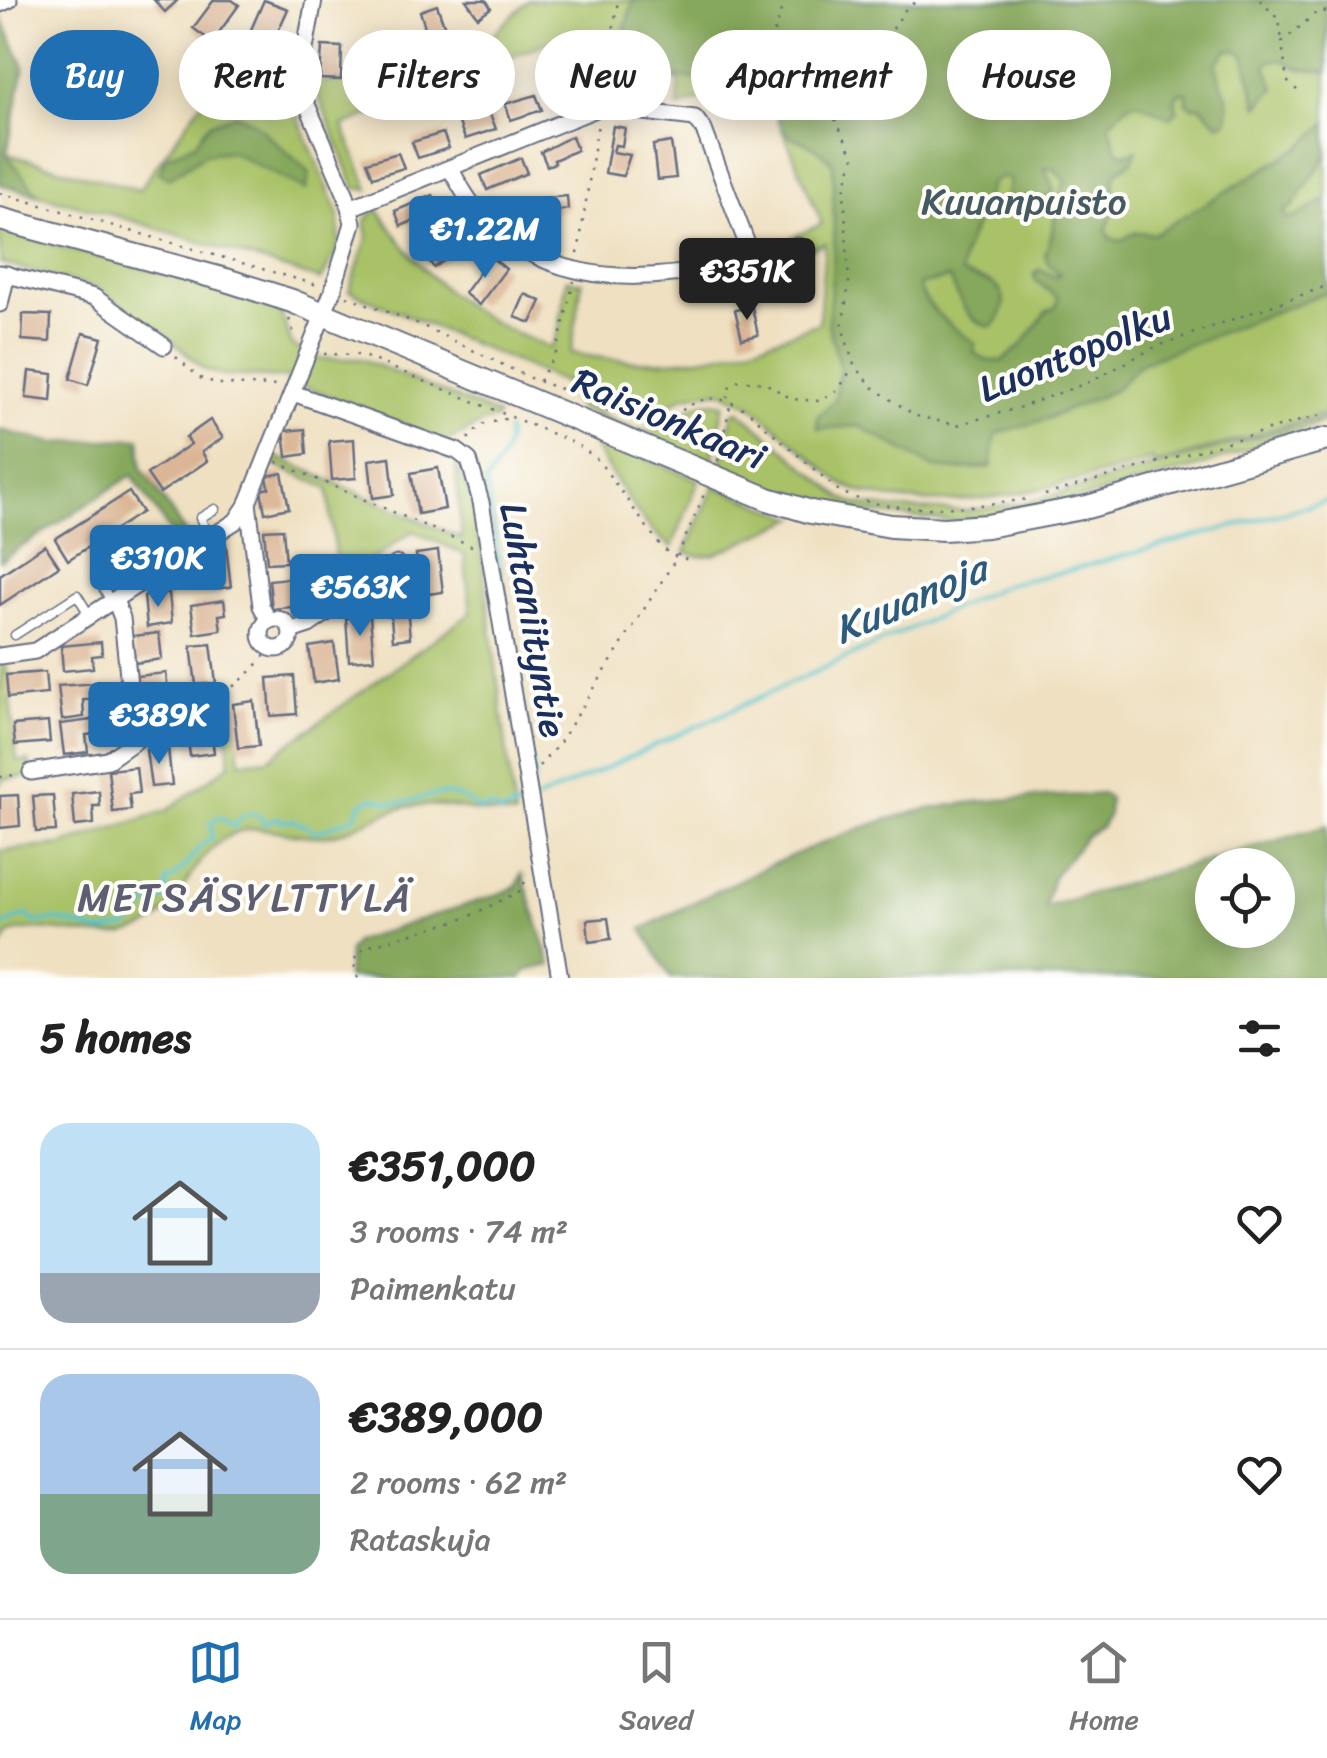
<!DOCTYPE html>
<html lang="en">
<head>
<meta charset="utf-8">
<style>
	body { margin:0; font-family:Sriracha,sans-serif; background:#f2f2f2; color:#222; height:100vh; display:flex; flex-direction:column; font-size:38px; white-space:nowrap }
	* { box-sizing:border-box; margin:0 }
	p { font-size:32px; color:#767676 }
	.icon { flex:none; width:55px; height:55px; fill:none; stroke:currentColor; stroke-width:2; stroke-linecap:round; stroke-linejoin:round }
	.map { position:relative; height:978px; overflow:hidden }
	.drawer { display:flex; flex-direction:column; background:#fff; flex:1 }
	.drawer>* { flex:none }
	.hud { position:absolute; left:30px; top:30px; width:1268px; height:90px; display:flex; gap:20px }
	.controls { position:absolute; left:1195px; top:848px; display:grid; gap:20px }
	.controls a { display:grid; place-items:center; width:100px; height:100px; border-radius:50%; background:#fff; box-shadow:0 5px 25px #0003; font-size:50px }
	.price { position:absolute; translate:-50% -85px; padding:0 22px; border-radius:10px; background:#1f6fb2; color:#fff; font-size:32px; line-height:65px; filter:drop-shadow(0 2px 5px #0008) }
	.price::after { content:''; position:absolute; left:50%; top:60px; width:30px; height:22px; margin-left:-15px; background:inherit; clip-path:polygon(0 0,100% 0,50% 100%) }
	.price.current { background:#222; color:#fff }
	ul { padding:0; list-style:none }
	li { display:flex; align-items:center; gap:30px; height:250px; padding:0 40px }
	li+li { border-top:2px solid #e0e0e0 }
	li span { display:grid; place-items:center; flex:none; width:280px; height:200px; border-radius:30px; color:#555 }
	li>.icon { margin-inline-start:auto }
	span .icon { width:120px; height:120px; fill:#fffc; stroke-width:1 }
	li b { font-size:42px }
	h2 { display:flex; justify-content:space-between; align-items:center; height:120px; padding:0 40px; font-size:42px }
	.pill { padding:0 35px; border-radius:45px; background:#fff; box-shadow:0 5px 25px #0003; font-size:35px; line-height:90px }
	.pill.current { background:#1f6fb2; color:#fff }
	.tab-bar { display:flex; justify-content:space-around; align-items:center; height:140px; border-top:2px solid #e0e0e0; background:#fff; font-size:28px; color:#767676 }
	.tab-bar a { display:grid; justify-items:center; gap:5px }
	.tab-bar .current { color:#1f6fb2 }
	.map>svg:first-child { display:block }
	.green { fill:#a9c268; stroke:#627863; stroke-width:2.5 }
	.forest { fill:#86a85c; stroke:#506c5d; stroke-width:2.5; fill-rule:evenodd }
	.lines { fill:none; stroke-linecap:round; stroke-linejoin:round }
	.stream { stroke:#55c3ca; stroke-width:4 }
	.building { fill:#dbb696 }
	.lane-casing { stroke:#656d81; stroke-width:11 }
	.street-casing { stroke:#656d81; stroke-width:19 }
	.secondary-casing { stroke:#656d81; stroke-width:26 }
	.path { stroke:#656d81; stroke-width:2.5; stroke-dasharray:2.5 8; stroke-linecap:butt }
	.lane { stroke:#fff; stroke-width:8 }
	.street { stroke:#fff; stroke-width:15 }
	.secondary { stroke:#fff; stroke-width:22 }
	.labels { text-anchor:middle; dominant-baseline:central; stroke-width:8; stroke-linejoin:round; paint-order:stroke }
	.park-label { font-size:38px; fill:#465b61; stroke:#fdfcf7 }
	.street-label { font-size:38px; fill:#1b2f5e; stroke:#fdfcf7 }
	.water-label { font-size:40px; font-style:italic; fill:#2c5b7e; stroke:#fdfcf7 }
	.neighbourhood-label { font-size:40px; letter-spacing:2.5px; fill:#5e5e72; stroke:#fdfcf7 }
</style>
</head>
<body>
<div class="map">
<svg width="1327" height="978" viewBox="0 0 1327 978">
	<rect width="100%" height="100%" fill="#fdfcf7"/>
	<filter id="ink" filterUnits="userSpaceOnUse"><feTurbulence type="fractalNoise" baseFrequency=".01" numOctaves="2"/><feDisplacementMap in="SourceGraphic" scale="20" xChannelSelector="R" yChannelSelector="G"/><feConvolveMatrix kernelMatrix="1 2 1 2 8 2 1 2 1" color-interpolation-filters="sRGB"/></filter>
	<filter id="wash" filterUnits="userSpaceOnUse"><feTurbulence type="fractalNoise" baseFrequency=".0048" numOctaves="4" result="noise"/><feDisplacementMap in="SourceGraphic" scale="40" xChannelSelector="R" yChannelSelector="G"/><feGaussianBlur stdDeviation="2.25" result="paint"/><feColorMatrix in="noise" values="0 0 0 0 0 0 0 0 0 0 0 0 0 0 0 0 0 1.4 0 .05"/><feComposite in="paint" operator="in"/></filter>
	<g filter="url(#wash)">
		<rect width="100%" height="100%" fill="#efe0c1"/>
		<g class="green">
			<path d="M528 0H1327V413L1155 465 1153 460C1064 485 932 524 843 485L752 406 721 391 684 396 649 418 633 416 570 385 349 291 368 236 365 221 377 208C429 285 464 314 551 348L558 333 567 279 582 282 571 353C667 372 730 358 819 323L825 243 798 254 792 237 822 224 760 75 678 108 679 80 614 72 610 98 597 96 570 33 343 126 369 190 355 188 313 82C376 82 425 76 481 43 498 33 513 14 528 0Z"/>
			<polygon points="0,15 24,67 7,154 139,190 232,60 288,78 297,115 339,215 339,246 321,280 124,218 0,184"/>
			<path d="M0 230 203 284 280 311 292 345 320 359H362L497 415 496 419C476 422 462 438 443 441L298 384 290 378 223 375 205 370 168 337 99 289 0 263Z"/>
			<path d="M570 396C591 407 620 429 643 430 674 431 688 394 724 404L711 466 579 409Z"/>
			<polygon points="739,411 842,498 855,504 900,509 966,511 1029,502 1327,417 1327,421 1198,467 1031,512 949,521 831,509 719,470 733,413"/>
			<path d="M586 434 699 480 672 547C639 526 609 467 586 434Z"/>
			<path d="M275 456 462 539 455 464 475 503 515 816C478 814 438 799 401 808 374 815 350 834 322 836 287 839 258 817 225 838 184 864 182 920 131 933 92 943 51 921 10 933L0 950V851L61 845 166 811 230 764 225 706 234 705 240 762 268 759 471 613 464 554 413 531 338 584 328 488 272 464Z"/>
			<polygon points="714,486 796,518 713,555 698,556 685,552"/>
			<polygon points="6,664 17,761 29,761 32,776 4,779 0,785 0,665"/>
		</g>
		<g class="forest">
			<path d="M633 0H1327V72C1318 70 1309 71 1301 69 1288 65 1286 57 1270 61L1266 67 1275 88 1258 106 1244 55 1236 50H1227L1216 64C1218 87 1233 91 1227 121L1219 124 1200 106 1193 107 1187 103V93L1179 92 1175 101 1177 111 1170 118 1137 102 1128 105 1109 124 1117 150 1124 154 1137 150 1132 161 1118 171 1114 179 1115 207 1106 230 1110 238 1120 241 1135 232 1154 234 1301 147 1327 123V155L1293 206 1283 213 1287 218H1294L1327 199V292L1141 363 1113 391 1046 419 996 434 991 467 957 470 935 468 859 426 818 429 817 417 835 400 840 368 828 324 834 250 833 163 816 148 784 133 760 74 737 83 613 71ZM998 40 1021 60 1017 75 1006 73 995 59 985 63 991 77 983 100 970 107C966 88 973 71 968 52L978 45ZM1045 168 1054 169 1066 181C1052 205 1057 230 1045 254L1048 263 1060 274 1056 277 1040 269 1034 274 1036 281 1058 298 1056 307 1046 312 1022 345 1002 361H988L974 353 975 343C957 331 922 305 919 285L949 278C960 299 966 322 991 327 1004 317 1010 295 993 284 985 279 971 278 961 273L963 256 991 183 1000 177 1010 179 1006 200 1028 197 1037 201 1054 192Z"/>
			<polygon points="0,15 24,67 6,154 38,194 0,184"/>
			<polygon points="236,114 253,122 310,173 306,190 230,151 205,154 169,178 159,173 166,157 195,143 209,124"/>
			<polygon points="0,430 54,443 140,438 142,468 186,534 176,541 132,475 0,561"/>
			<path d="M1104 794 1109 799 1108 815 1102 826 1086 836 1053 877 1045 907 1327 826V978H671L642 929C721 888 803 846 889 819 958 798 1032 798 1104 794ZM1212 865H1278V930H1212Z"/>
			<polygon points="522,874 551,965 526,971 522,978 347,978 349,951 356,941 496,895 516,887"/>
		</g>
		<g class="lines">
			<g class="stream">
				<path d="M507 431C509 451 497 466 486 482L535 780"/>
				<polyline points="536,800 1007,584 1063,572 1327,501"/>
				<path d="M0 927 26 915 36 922 58 920 101 932 128 927 150 902 166 899 167 881C189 871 191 849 212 838L211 823 220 817 234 827 240 818 251 813 261 817 264 824 279 817 282 822 293 820 317 832 354 817 362 803 372 798C380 798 388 803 395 803 433 801 442 780 480 810L491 807 500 813 521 806"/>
			</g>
		</g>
		<g id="blocks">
			<g class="building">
				<polygon points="154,0 178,0 165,12"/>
				<polygon points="214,0 232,0 239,5 212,42 193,28"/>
				<polygon points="264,0 288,9 265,60 242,50"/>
				<polygon points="466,0 486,0 491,8 478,17"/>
				<polygon points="437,5 446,31 428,37 420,11"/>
				<polygon points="322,46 342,47 341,80 320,79"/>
				<polygon points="573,79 579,94 559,103 553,88"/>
				<polygon points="536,95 542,110 511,120 505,104"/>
				<polygon points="490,114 496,129 465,139 459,123"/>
				<polygon points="613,126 625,128 622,146 615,145 613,152 630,155 623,176 605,173"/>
				<polygon points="443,133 449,148 418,158 412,142"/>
				<polygon points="572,136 577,150 554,160 555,163 547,166 541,152"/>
				<polygon points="671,142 676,178 657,180 653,145"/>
				<polygon points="398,153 404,168 373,177 367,162"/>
				<polygon points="521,158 527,173 487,190 481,175"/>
				<polygon points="433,195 440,210 401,226 395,211"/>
				<polygon points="567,196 568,209 557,211 541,229 533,224 526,232 516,225 523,216 528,218 545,198"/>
				<polygon points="448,237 458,250 434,268 424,254"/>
				<polygon points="491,257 506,269 479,305 464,293"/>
				<polygon points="525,294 541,301 531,323 515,317"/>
				<polygon points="752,307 758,335 742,339 735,310"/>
				<polygon points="23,314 51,315 50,342 22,340"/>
				<polygon points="83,333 102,338 88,385 70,379"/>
				<polygon points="29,371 53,374 51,401 26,398"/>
				<polygon points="210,420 223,438 202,452 207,461 160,493 147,474 191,444 186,437"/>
				<polygon points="305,429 307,454 287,457 284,431"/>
				<polygon points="354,439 356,478 332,480 329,441"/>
				<polygon points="390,457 394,495 373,498 369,460"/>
				<polygon points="438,468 445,509 418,514 411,473"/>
				<polygon points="282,473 289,508 265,513 261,490 269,488 267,476"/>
				<polygon points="129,492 142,512 68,560 55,539"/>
				<polygon points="283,529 286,562 267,563 264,530"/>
				<polygon points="45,545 59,566 0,605 0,575"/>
				<polygon points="226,545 231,587 214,589 213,575 195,577 193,557 210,556 209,547"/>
				<polygon points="438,551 443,592 421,595 416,554"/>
				<polygon points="298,577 302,606 272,609 269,580"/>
				<polygon points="169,593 172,623 147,627 144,596"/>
				<polygon points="406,596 410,638 393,640 389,597"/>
				<polygon points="224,600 226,614 219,615 221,630 195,634 191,605"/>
				<polygon points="370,616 374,659 349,661 346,618"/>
				<polygon points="159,633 162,659 135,663 132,636"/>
				<polygon points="101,642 102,655 92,656 93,668 63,671 61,646"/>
				<polygon points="334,643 339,679 314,683 309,647"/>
				<polygon points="211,644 216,683 196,685 191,646"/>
				<polygon points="45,672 47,694 8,698 6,675"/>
				<polygon points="166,673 169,701 139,705 136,676"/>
				<polygon points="294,676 297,714 271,716 268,678"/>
				<polygon points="97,683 98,699 83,700 84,717 62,720 58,686"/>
				<polygon points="254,701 259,746 238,748 233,704"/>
				<polygon points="107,718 109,732 86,735 88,752 64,755 60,724"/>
				<polygon points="210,720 214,753 190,756 186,724"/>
				<polygon points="48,722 50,742 15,745 13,725"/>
				<polygon points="168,748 172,785 151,787 146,750"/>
				<polygon points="136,767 139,793 129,794 131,810 113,812 108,770"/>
				<polygon points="99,791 100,806 93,806 94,824 75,826 72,794"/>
				<polygon points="18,795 20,826 0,828 0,796"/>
				<polygon points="53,795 56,831 36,832 33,796"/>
				<polygon points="608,918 611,939 589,942 587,920"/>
			</g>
		</g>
	</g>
	<g filter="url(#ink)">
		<use href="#blocks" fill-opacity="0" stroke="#656d81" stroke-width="2.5"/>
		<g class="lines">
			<g class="lane-casing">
				<g id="lane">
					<polyline points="210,538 200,518 215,509"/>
					<polyline points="111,601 99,581 155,543"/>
					<polyline points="15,635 77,595 90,616"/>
				</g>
			</g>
			<g class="street-casing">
				<g id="street">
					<polyline points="0,4 9,0"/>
					<path d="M450 168C460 186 470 204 484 219 569 305 696 277 798 246"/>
					<polyline points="350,208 601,107 695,118 704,130 753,260"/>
					<polyline points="0,273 94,297 164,346"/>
					<polyline points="0,304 7,274"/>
					<polyline points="293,393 457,451 469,460 481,502 560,978"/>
					<polyline points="248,503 261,606 269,621"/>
					<circle cx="276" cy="634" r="15"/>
					<polyline points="291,631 309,625 397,564"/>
					<polyline points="0,656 35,651 236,521 248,503 333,290 353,223 346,195 302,93 302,65 314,0"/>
					<polyline points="135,741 155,720"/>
					<polyline points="31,772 108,760 135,741 122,618 115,600"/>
				</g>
			</g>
			<g class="secondary-casing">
				<polyline id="secondary" points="0,219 226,280 292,301 768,499 811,512 891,526 944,529 987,526 1087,507 1327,439"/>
			</g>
			<g class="path">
				<polyline points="784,0 775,31 766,44 767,66 772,83 795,112 833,118"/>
				<polyline points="1260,0 1279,20 1282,41"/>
				<polyline points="604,90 618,0"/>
				<polyline points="1297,90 1287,81 1282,42 1316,13 1327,11"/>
				<polyline points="836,117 905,10 918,0"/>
				<polyline points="835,119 854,157 844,191 849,284 842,327 854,365 875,389 916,416 957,425 1018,408 1092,381 1155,347 1327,286"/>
				<polyline points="0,193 321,286"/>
				<polyline points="578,254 598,123"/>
				<polyline points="347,296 419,324 532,379 581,396 614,414"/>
				<polyline points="289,319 296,339"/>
				<polyline points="324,354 361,355 577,444 598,460 663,549 677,557 694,561"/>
				<polyline points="176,357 200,378 219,384 279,386"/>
				<polyline points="539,381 556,353 574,281"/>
				<polyline points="727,398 729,387 740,380 765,383 792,399 819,401 838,390 853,367"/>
				<path d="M644 427C689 419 694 379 748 411L838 490C888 518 972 507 1028 499"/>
				<polyline points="468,439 481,425 513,417"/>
				<polyline points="718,461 731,401"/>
				<polyline points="277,462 472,546"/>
				<polyline points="1045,495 1327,413"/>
				<path d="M166 716C211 702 243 688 270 648"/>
				<polyline points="539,766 559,744 677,557 705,492"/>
				<polyline points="0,777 15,775"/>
				<polyline points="358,978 353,960 365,947 466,918 522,890 527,874"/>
			</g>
			<use href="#lane" class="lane"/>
			<use href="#street" class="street"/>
			<use href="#secondary" class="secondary"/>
		</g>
	</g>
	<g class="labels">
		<g class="park-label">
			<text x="1024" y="201">Kuuanpuisto</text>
		</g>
		<g class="street-label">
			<text transform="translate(1075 353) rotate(-22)">Luontopolku</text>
			<text transform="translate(669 419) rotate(23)">Raisionkaari</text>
			<text transform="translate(533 620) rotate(80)">Luhtaniityntie</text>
		</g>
		<g class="water-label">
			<text transform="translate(910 599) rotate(-24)">Kuuanoja</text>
		</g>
		<g class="neighbourhood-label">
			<text x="245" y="897">METSÄSYLTTYLÄ</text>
		</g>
	</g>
</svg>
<div class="controls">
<a><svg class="icon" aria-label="locate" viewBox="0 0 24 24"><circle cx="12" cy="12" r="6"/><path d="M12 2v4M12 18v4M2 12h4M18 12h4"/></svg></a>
</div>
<b class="price" style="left:485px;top:281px">€1.22M</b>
<b class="price current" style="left:747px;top:323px">€351K</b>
<b class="price" style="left:158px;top:610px">€310K</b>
<b class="price" style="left:360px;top:639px">€563K</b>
<b class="price" style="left:159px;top:767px">€389K</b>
<div class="hud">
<a class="pill current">Buy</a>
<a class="pill">Rent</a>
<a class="pill">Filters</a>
<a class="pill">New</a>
<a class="pill">Apartment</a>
<a class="pill">House</a>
</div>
</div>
<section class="drawer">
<h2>5 homes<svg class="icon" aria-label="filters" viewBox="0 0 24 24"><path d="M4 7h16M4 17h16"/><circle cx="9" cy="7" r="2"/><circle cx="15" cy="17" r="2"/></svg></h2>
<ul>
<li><span style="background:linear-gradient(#bfe0f5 75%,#9aa5b1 0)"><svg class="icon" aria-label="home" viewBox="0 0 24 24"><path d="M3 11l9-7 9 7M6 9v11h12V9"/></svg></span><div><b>€351,000</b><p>3 rooms · 74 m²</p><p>Paimenkatu</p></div><svg class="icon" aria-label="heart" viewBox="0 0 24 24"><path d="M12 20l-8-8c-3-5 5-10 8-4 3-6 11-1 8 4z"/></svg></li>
<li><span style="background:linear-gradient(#a9c7e8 60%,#7fa58c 0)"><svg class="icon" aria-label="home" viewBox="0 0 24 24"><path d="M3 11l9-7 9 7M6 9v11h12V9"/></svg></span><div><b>€389,000</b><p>2 rooms · 62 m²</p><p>Rataskuja</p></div><svg class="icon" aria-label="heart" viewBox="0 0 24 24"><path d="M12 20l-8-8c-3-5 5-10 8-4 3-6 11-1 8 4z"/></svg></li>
</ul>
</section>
<nav class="tab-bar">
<a class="current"><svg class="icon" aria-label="map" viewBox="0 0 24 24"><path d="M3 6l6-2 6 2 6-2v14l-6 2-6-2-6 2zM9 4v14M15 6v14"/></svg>Map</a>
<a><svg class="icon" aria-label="saved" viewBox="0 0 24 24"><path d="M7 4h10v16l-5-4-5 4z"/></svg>Saved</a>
<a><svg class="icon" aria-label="home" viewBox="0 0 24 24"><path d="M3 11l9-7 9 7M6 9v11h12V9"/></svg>Home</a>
</nav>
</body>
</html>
